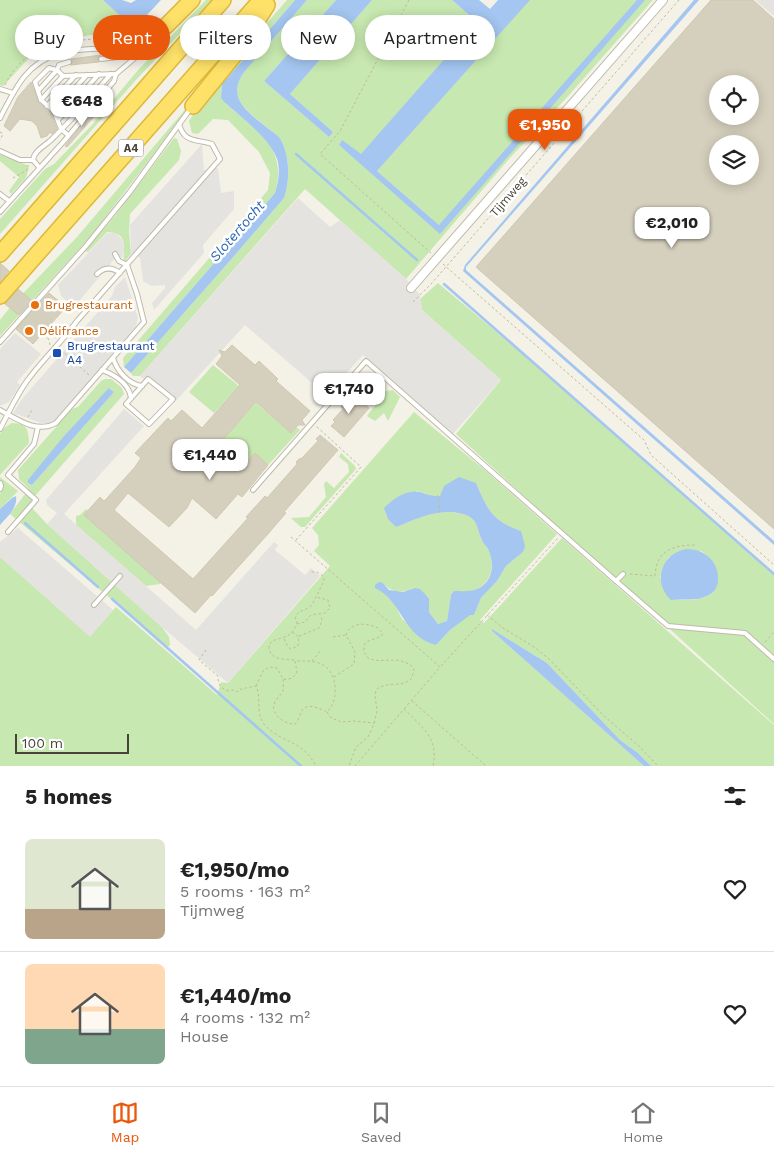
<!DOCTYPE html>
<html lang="en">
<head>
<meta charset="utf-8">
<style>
	body { margin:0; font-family:"Work Sans",sans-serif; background:#f2f2f2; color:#222; height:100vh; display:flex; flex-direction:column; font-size:19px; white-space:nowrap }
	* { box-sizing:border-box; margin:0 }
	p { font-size:16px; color:#767676 }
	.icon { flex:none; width:28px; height:28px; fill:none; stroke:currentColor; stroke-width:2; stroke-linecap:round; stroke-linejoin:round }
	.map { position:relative; height:766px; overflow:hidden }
	.side { display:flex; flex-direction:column; background:#fff; flex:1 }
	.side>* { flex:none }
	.hud { position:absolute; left:15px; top:15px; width:500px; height:45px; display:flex; gap:10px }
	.buttons { position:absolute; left:709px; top:75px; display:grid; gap:10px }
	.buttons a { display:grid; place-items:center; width:50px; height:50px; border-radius:50%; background:#fff; box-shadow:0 2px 12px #0003; font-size:25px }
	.scale { position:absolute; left:15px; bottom:12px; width:114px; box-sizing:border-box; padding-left:5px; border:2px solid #474336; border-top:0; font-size:14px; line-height:18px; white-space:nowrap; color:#474336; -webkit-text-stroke:4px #fff; paint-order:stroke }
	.price { position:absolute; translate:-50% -42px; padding:0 11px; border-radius:10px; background:#fff; color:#222; font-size:16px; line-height:32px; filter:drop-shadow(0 1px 2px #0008) }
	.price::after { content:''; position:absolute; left:50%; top:30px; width:15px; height:11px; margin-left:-8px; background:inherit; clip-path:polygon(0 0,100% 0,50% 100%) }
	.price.selected { background:#ea580c; color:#fff }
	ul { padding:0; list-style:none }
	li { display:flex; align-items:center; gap:15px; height:125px; padding:0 25px }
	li+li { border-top:1px solid #e0e0e0 }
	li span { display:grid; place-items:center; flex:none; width:140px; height:100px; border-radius:8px; color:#555 }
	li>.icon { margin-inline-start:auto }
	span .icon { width:60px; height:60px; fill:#fffc; stroke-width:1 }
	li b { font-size:21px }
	h2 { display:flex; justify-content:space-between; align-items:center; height:60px; padding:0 25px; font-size:21px }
	.pill { padding:0 18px; border-radius:22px; background:#fff; box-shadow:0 2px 12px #0003; font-size:18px; line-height:45px }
	.pill.selected { background:#ea580c; color:#fff }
	.tabs { display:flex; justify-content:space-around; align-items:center; height:70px; border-top:1px solid #e0e0e0; background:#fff; font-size:14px; color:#767676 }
	.tabs a { display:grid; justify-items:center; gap:2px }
	.tabs .selected { color:#ea580c }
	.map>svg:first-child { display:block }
	.green { fill:#c7e8b0; fill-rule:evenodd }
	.parking { fill:#e5e3df }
	.water { fill:#a4c6f0 }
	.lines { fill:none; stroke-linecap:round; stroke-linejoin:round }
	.stream { stroke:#a4c6f0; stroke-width:2.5 }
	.building { fill:#d5cfbd; stroke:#d0c8b0; fill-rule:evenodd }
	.service-casing { stroke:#bfbbaa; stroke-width:6 }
	.minor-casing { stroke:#bfbbaa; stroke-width:10 }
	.motorway-casing { stroke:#ddb838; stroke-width:18 }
	.path { stroke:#c1b99b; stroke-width:1; stroke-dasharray:2.5 2.5; stroke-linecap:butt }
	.service { stroke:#fff; stroke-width:4 }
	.minor { stroke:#fff; stroke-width:8 }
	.motorway { stroke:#fde169; stroke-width:15 }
	.food-dot { fill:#e8710a; stroke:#fff; stroke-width:2 }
	.transit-dot { fill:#1a4fb4; stroke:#fff; stroke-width:2 }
	.labels { text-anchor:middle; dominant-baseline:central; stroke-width:5; stroke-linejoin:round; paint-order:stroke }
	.shield { fill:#fff; stroke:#7e7b72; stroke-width:1 }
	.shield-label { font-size:11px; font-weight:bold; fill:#474336 }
	.street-label { font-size:12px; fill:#474336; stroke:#fff }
	.food-label { font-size:12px; fill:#c56008; stroke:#fff; text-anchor:start }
	.transit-label { font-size:12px; fill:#164399; stroke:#fff; text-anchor:start }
	.water-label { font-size:14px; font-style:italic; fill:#2f69b3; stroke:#fff }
</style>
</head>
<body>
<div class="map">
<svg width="774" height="766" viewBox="0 0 774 766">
	<rect width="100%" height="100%" fill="#f4f2e7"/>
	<g class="green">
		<polygon points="0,0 103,0 127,22 135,24 125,31 121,32 121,34 107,40 91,35 57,41 31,56 3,86 0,85"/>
		<polygon points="206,0 212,0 135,81 0,234 0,219 45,169 54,164 92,125 139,69"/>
		<path d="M287 0H295L230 74 222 84 221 98C226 105 232 109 238 114 266 139 286 153 275 193L124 367 123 358 268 190 270 173 259 152 228 120 213 119 198 134 192 133 189 121 209 89Z"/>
		<path d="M307 0H336L264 81 329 137 333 132 290 94 372 0H452L477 22 361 155 342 141 339 145 439 225 377 171 529 0H653L570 94 508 160 406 279 305 189 140 376H133L131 373 235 255 284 198C290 181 290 157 281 140 279 136 274 133 270 130 250 112 224 99 245 71Z"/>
		<polygon points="217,72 90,237 0,336 0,320 12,305 77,237"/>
		<path d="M174 138 177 139 181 151 179 160 130 214 129 231 131 254 124 262C122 247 130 233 107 232L88 252 85 251 115 216Z"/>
		<polygon points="0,154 29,166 26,178 11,194 9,191 19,177 0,161"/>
		<path d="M438 283 523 354 774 575V724L456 434 501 380 422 310 420 299ZM701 551C708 555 710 559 713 566 727 596 700 603 675 599L660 578 662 569 669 557Z"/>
		<polygon points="213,365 239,386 214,413 189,392"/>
		<path d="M105 379H111L122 388 124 394 35 496 33 500V509L47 524 162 627 169 637 170 645 168 647 10 514 29 489 19 479 18 470 72 409 78 407 101 381ZM110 388 114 392 32 485 28 483Z"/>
		<polygon points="393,390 400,397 388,421 384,413 375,421 367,416 386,391"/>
		<polygon points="256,403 291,433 296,427 300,430 268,465 255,453 244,465 220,443"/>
		<path d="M414 412 487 472 557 534 480 620 484 623 562 538 774 725V766H651L638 753 620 740 547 663 492 629V631L644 766H0V557L90 636 116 607 217 695 221 682 228 683 330 566 314 551 319 545 318 535 312 528ZM476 483C488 510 491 520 521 531L523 552 506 566 497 581 481 598 474 615 470 614 450 630 436 645 402 619 392 599 385 593 383 583C393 594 402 593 415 588L429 597V612L438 624 447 621 451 595C459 594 470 593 477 589 492 581 495 565 488 549 487 546 483 544 482 540 476 528 479 519 463 514 440 507 416 519 396 527L417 491 436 497Z"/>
		<path d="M12 423C27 424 28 428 29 443L0 475V434L4 428Z"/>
		<polygon points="341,453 355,466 356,469 305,527 301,527 291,518 309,517 326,497 324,484 326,481 334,488 349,472 348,464 339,457"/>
		<polygon points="0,477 18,491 0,509 0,494 2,489 0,483"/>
		<polygon points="86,509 108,528 163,580 160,584 146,586 76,525 76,516 80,515"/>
	</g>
	<g class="parking">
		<polygon points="755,0 774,0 774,16"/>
		<polygon points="202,144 204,170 218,168 221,193 234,191 234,209 203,245 204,253 154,310 152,303 165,288 165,285 152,286 143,281 140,258 131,253 130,225"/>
		<polygon points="298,198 330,227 340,220 406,279 420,295 422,310 501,380 453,434 363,355 326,395 245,325 174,403 140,376"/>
		<polygon points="107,233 115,233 122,239 124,249 122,258 117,256 79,301 71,304 61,296 58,285"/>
		<polygon points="125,277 138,318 136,326 54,421 49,424 41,423 13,413 22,399 112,296 115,287"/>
		<polygon points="15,333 41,354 17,382 20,385 9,402 0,406 0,349"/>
		<polygon points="124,409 144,426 64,514 196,630 274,542 278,545 275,550 305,575 311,568 320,576 228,683 156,622 47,524 57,513 47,505 46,500"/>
		<polygon points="18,528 113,610 90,637 0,557 0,542"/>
	</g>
	<g class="water">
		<path d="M103 0H122L131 3 136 0H161C131 33 134 28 103 0Z"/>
		<path d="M295 0H307L245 71C224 99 250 113 270 130 274 133 279 136 281 140 290 157 290 181 284 198L235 255 131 373 124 367 275 193C278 183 280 173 278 162 273 141 240 116 224 102L221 98 222 84Z"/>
		<polygon points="336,0 372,0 290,94 333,132 329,137 264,81"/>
		<polygon points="452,0 479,0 490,9 498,0 530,0 377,171 439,225 637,0 645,0 440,234 339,145 342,140 361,154 477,22"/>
		<polygon points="694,0 699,0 466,267 466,270 774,541 774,545 463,271 465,265"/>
		<polygon points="109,388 114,392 32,485 28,483 28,480 64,436"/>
		<path d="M459 477 476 483C488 510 491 520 521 531L525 546 523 552 506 566 497 581 481 598 474 615H470L450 630 436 645C402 636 403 601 375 588V585L379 582 383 583 389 590 403 592 415 588 420 589 429 598V612L438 624 447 621 451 595 454 591C461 591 472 592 477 589 493 582 495 564 488 549 487 546 483 544 482 540 476 528 479 519 463 514 440 507 416 519 396 527L388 519 384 508C393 499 406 489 420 492 427 494 433 497 440 496L444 486Z"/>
		<path d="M16 496C18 508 7 517 0 525V509L12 498Z"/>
		<path d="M686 549C704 548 720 562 718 582 717 585 716 590 713 592 701 603 686 598 671 600 652 582 661 554 686 549Z"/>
		<polygon points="492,629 547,663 620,740 638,753 651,766 644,766 492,631"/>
	</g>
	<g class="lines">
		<g class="stream">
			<polyline points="296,154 417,260"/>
			<polyline points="444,284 774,574"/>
			<polyline points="25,523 98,587"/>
			<polyline points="112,599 301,766"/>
		</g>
	</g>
	<g class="building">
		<path d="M711 0H753L774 19V529L476 267ZM718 84H750V116H718ZM718 144H750V176H718Z"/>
		<polygon points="101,55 97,58 99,62 70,65 73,62 71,59"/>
		<polygon points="31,82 38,102 51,113 57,129 52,134 50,132 47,136 41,138 37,126 32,121 20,119 10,131 4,126 18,97"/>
		<polygon points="94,110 97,113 67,147 65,146"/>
		<polygon points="0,263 9,271 0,282"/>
		<polygon points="18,289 32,301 19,315 5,304"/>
		<polygon points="49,293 66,307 33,344 16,329"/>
		<polygon points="232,345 255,365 259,361 278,379 276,381 310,411 302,420 305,425 298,425 291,433 256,402 220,443 244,465 255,453 268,465 242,497 238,494 216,519 192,498 187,508 169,527 128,493 114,510 193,579 248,518 246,517 265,496 267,498 297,464 296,462 300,458 301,459 318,441 316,439 320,435 338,450 284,512 286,513 267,535 212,596 211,595 195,613 84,515 100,497 104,501 108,497 135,467 141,458 135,453 168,418 171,421 182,410 202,428 240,385 216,364 222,356 219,350 225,352"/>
		<polygon points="352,394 353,394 369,408 344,437 331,426 335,422 333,420 343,409 341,407"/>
	</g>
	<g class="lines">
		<g class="service-casing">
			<g id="service">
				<polyline points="101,59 125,56 136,57"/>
				<polyline points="0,89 13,93"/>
				<polyline points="38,91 57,70 59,65 69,62"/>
				<polyline points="41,100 63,76"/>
				<polyline points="47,106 76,75"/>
				<polyline points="54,111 87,75"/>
				<path d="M0 118C15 89 26 63 60 53 77 48 97 50 114 47 131 44 148 35 164 27"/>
				<polyline points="58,120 99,74"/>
				<polyline points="68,135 61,129 54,111 41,100 35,82 49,68 57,70 63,76 116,74"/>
				<polyline points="0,151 20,160 33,160 39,167"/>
				<path d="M33 160C34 150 47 145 53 138 74 118 92 95 111 74"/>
				<polyline points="0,194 9,201"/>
				<polyline points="0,212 65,140 114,81 116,74 136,57 164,28"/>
				<path d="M97 274C104 267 112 267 120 273"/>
				<polyline points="0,342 86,246 129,193 191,108"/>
				<path d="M113 358C117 371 128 384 142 386"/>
				<path d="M102 370C115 375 129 383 131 398"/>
				<polygon points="148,379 173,399 149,424 126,404"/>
				<path d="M0 410C17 419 37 434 56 423L144 322 137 294 127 265 119 261 115 254"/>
				<path d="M0 429C9 412 16 396 27 381 42 360 62 342 77 321L220 159 212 144C196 139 184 143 179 124"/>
				<polyline points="0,483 1,486 0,489"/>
				<polyline points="253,490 366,361 616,581 623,574"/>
				<polyline points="8,532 36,500 8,475 34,444 38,427"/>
				<polyline points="616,581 668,626 745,633 774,659"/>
				<polyline points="94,605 120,576"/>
			</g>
		</g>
		<g class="minor-casing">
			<polyline id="minor" points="411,288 663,0"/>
		</g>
		<g class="motorway-casing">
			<g id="motorway">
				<polyline points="166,26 192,0"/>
				<polyline points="193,106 240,48 267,5"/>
				<polyline points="0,254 223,0"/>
				<polyline points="0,296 261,0"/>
			</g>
		</g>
		<g class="path">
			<polyline points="409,0 340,131 320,154 431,253"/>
			<path d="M5 85C37 19 111 55 155 20"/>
			<polyline points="0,132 3,134 0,140"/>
			<polyline points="13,178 27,170 28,165"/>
			<polyline points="443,264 644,440 651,455 774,565"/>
			<polyline points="413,302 431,284 679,0"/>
			<polyline points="46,329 45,335 49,340 50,345"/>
			<polyline points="48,331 56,338"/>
			<polyline points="61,350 90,376"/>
			<polyline points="28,417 32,410"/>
			<polyline points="438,495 440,514"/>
			<polyline points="291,537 440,667 404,709"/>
			<polyline points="296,540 361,467 316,426"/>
			<path d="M630 574 655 576C656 551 672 545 695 545"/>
			<polyline points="487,615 503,628 534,647 549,659 603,715 640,747 658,766"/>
			<polyline points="297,624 305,622 311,615 325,613 330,608 328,600 316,597"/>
			<polyline points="299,636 319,628 322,621 321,615"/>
			<polyline points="333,637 346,635"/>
			<polyline points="284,639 288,647 291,649 298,646 299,637 292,632"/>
			<polyline points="765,642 774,632"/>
			<path d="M206 650 199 660 218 676C218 684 220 688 228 691L233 690 238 692 241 689 256 686C262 699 255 711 264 724 281 744 301 738 316 766"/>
			<path d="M294 660C283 659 269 660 269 646L272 641C286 636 291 638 297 623 291 610 306 612 312 605L324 581 323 576 317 572H310"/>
			<polyline points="312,661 321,650"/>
			<polyline points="441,666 558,538"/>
			<path d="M334 677 354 664 355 652 346 635C351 621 367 623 378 628L383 634C378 640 369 638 364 645V652L368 658C382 665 401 653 414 669L412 678C402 689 386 680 376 690L375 695 377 711 374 724 368 737 356 747 349 766"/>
			<path d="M256 686 263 671 269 667 277 668 283 679C290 680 294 678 297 672L295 661C304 661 315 660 323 665 338 673 339 701 327 712 321 709 309 703 303 709 300 713 299 720 295 724 286 725 271 715 274 705 275 699 281 696 283 691 284 687 283 683 283 679"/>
			<polyline points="412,701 486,766"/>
			<polyline points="327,712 330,717 341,722 355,721 374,723"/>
			<path d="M355 766 404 709C422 727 439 738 433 766"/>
		</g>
		<use href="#service" class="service"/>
		<use href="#minor" class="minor"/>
		<use href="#motorway" class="motorway"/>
	</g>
	<g class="food-dot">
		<circle cx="35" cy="305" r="5"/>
		<circle cx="29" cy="331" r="5"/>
	</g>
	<rect class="transit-dot" x="52" y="348" width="10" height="10" rx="2.5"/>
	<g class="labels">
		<rect class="shield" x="118.5" y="139.5" width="25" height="17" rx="4"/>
		<g class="shield-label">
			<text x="131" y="148">A4</text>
		</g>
		<g class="street-label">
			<text transform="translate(508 197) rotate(-49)">Tijmweg</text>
		</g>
		<g class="food-label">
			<text x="45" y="305">Brugrestaurant</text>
			<text x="39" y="331">Délifrance</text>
		</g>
		<g class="transit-label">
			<text x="67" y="346">Brugrestaurant<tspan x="67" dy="14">A4</tspan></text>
		</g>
		<g class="water-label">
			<text transform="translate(237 231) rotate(-49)">Slotertocht</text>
		</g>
	</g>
</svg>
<div class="buttons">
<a><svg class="icon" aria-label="locate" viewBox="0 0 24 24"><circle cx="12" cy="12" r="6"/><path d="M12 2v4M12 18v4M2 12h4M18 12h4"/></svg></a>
<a><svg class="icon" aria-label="layers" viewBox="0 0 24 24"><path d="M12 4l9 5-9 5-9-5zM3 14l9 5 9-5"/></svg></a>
</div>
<div class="scale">100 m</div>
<b class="price" style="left:82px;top:127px">€648</b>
<b class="price selected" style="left:545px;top:151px">€1,950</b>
<b class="price" style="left:672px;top:249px">€2,010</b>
<b class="price" style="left:349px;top:415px">€1,740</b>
<b class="price" style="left:210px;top:481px">€1,440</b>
<div class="hud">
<a class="pill">Buy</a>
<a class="pill selected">Rent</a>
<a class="pill">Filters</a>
<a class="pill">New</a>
<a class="pill">Apartment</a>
</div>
</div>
<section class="side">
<h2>5 homes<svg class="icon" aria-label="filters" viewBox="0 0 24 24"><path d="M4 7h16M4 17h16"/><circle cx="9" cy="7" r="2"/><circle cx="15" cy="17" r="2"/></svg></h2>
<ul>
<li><span style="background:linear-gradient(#dfe7d0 70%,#b9a48a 0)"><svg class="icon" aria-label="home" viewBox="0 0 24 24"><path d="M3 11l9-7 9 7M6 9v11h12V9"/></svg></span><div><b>€1,950/mo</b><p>5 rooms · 163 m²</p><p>Tijmweg</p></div><svg class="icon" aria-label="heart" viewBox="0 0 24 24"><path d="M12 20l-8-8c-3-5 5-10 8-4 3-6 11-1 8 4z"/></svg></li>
<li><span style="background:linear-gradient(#ffd9b3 65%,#7fa58c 0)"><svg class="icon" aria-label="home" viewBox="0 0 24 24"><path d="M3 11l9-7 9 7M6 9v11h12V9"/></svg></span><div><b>€1,440/mo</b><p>4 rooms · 132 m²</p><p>House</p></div><svg class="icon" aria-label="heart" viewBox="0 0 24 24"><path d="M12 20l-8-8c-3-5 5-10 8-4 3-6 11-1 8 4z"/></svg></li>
</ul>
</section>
<nav class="tabs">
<a class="selected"><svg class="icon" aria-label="map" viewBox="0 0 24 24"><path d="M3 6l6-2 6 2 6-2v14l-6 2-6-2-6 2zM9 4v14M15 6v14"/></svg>Map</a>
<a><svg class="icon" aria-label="saved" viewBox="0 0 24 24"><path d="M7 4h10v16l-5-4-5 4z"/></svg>Saved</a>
<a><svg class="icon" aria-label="home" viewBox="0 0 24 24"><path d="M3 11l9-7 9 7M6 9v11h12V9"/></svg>Home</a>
</nav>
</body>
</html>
